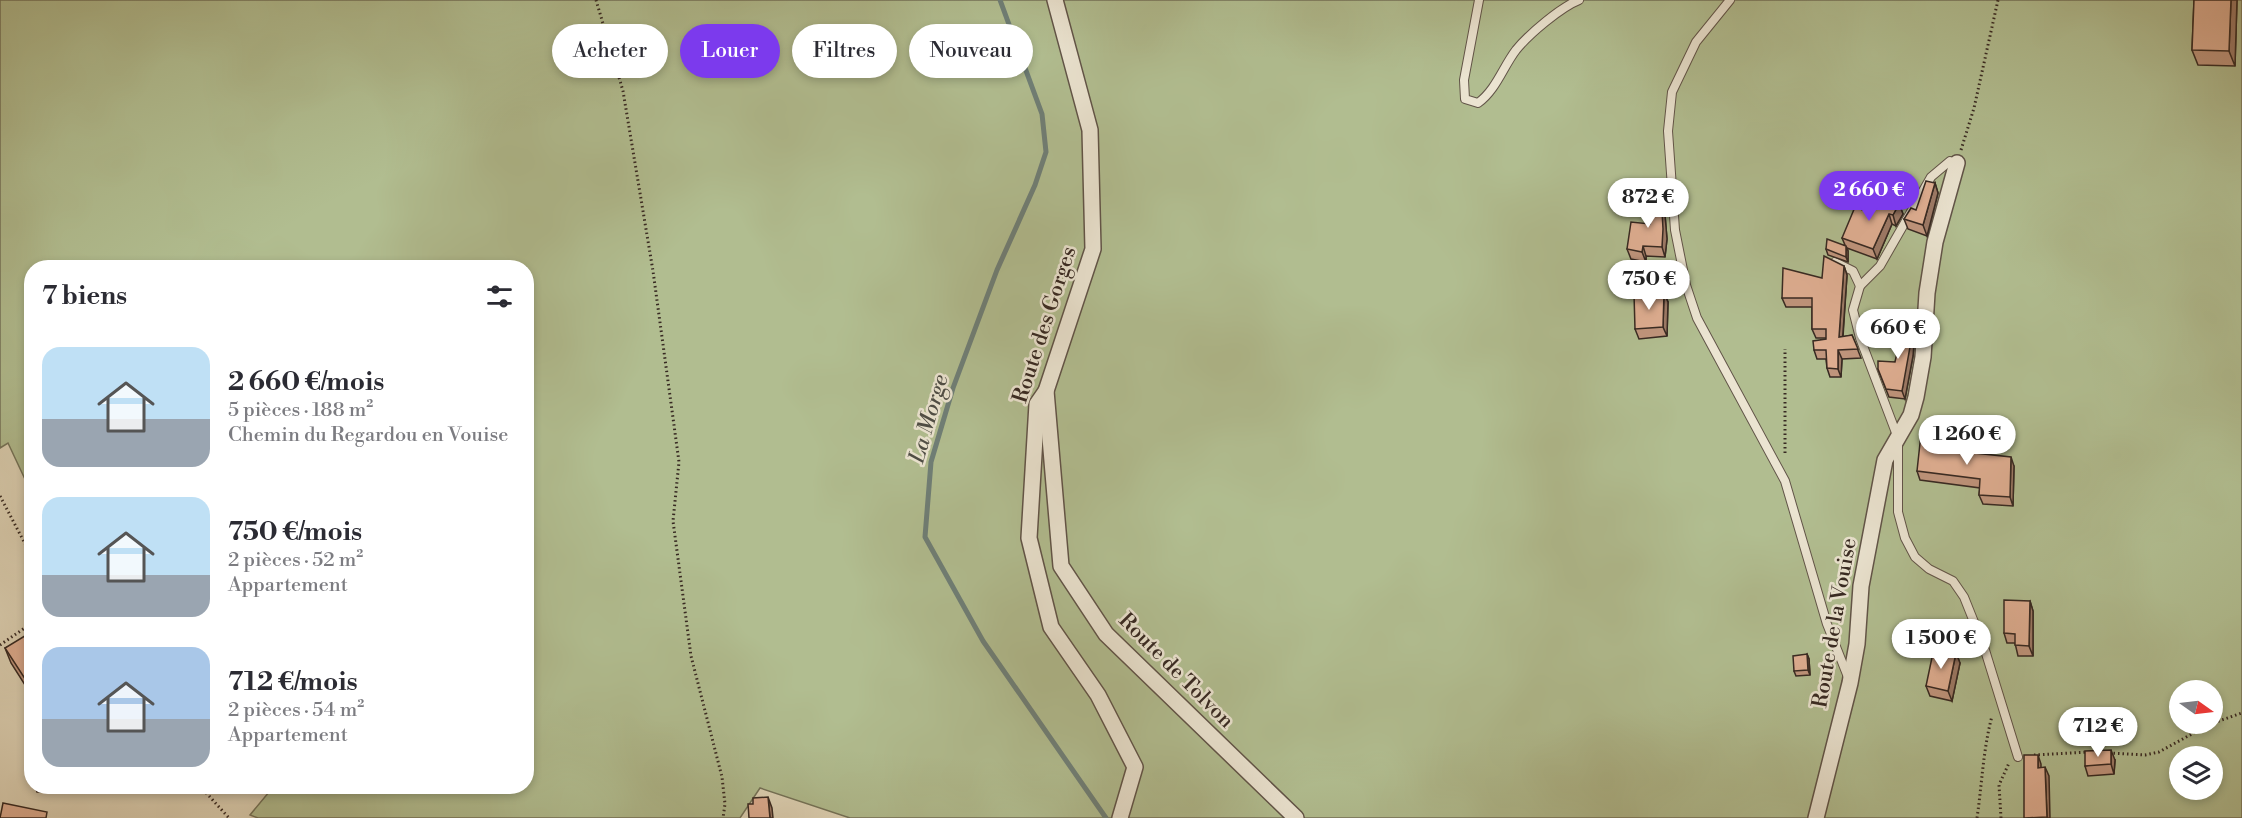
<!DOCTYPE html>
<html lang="fr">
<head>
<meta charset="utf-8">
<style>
	body { margin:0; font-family:"Libre Bodoni",serif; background:#f2f2f3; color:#2b2b33; height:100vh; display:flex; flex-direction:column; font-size:22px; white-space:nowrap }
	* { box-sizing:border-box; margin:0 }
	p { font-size:20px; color:#7c7c81 }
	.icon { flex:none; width:33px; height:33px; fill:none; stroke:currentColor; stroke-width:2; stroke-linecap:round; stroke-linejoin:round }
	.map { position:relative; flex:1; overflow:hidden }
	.details { position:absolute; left:24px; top:260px; width:510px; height:534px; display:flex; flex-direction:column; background:#fff; border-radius:24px; box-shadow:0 3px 9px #0003 }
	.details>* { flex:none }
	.hud { position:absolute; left:552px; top:24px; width:570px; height:54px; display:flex; gap:12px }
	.needle { width:39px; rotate:104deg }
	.controls { position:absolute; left:2169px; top:680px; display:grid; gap:12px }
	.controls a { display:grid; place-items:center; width:54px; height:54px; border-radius:50%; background:#fff; box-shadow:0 3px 9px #0003; font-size:30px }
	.price { position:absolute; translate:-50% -51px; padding:0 14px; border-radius:21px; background:#fff; color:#222; font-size:20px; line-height:39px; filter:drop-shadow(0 2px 3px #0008) }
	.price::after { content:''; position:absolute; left:50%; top:36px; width:18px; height:14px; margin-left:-9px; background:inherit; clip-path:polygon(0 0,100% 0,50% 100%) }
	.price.selected { background:#7c3aed; color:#fff }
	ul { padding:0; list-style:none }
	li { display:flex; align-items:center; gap:18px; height:150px; padding:0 18px }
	li span { display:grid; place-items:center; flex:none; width:168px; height:120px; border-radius:18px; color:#555 }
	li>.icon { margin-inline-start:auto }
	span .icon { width:72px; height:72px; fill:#fffc; stroke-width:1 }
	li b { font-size:26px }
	h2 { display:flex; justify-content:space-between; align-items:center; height:72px; padding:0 18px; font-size:26px }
	.chip { padding:0 21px; border-radius:27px; background:#fff; box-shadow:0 3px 9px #0003; font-size:21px; line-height:54px }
	.chip.selected { background:#7c3aed; color:#fff }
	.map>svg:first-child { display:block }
	.green { fill:#b1bd90; stroke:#747359; stroke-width:1.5; fill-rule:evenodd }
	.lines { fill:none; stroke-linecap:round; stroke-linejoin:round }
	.stream { stroke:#6f7f77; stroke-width:5 }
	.lane-casing { stroke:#615448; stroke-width:10 }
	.street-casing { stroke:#615448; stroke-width:18 }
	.path { stroke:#372922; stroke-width:3; stroke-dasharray:1.5 3; stroke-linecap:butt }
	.lane { stroke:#ebe4d1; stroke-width:8 }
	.street { stroke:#ebe4d1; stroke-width:15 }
	.wall { fill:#c1967e; stroke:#372922; stroke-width:1.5 }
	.shaded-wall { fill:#9d7a67; stroke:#372922; stroke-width:1.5 }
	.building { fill:#e0af93; stroke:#372922; stroke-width:1.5 }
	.labels { text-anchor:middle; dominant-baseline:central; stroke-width:5; stroke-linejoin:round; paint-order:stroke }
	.street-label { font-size:21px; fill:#372922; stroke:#ebe4d1 }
	.water-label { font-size:22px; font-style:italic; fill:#4e4d45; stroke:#ebe4d1 }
</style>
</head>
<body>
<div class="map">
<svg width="2242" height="818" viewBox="0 0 2242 818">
	<rect width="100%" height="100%" fill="#e0d5b8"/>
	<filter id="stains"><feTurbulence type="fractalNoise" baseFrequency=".00333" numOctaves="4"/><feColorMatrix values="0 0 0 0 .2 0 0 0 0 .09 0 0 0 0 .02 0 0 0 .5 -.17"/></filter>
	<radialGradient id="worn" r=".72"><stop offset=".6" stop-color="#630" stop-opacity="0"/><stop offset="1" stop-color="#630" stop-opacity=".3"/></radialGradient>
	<path class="green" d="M0 0H2242V818H850L760 788 740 818H258L250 815 274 786H526V267H32L31 492 8 443 0 448ZM2180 690H2212V723H2180ZM2180 756H2212V789H2180Z"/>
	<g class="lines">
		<polyline class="stream" points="1000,0 1042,114 1046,152 1035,185 997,270 953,388 931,462 925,537 983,641 1106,818"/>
		<g class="lane-casing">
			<g id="lane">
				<path d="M1479 0 1464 80 1465 99 1478 103C1496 90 1503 67 1516 50 1529 34 1561 7 1579 0"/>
				<polyline points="1730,0 1696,42 1672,92 1668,131 1675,230 1686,285 1697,318 1785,481 1827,624 1848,677"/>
				<polyline points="1835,262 1853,271 1860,286 1853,310 1860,338 1898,438 1898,512 1905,538 1915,557 1929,569 1953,581 1964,597 1984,647 2018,757"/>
				<polyline points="1860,286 1880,266 1931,177 1950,161 1957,163"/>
			</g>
		</g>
		<g class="street-casing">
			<g id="street">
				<polyline points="1055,0 1090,130 1093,249 1046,391 1037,404 1029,538 1051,627 1098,695 1135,767 1120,818"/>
				<polyline points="1046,391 1061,566 1106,634 1296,818"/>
				<polyline points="1816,818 1850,683 1857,644 1861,586 1885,460 1911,415 1916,397 1923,357 1927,293 1935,242 1957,163"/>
			</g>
		</g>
		<g class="path">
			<polyline points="596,0 623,91 653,271 679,462 673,521 691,656 722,777 725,804 723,818"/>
			<polyline points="1961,150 1974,108 1998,0"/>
			<polyline points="1785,453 1785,349"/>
			<polyline points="0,496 32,557"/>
			<polyline points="0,645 32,623"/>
			<polyline points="2109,753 2145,755 2159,752 2210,724 2242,713"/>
			<polyline points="2034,755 2088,752"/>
			<polyline points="200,786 229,818"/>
			<path d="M1977 818C1982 784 1983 750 1992 716"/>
			<polyline points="2001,818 1999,785 2009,763"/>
		</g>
		<use href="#lane" class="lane"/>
		<use href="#street" class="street"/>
	</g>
	<g class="wall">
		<polygon points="2194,0 2237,0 2235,66 2198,65 2192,50"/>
		<polygon points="1935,183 1938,193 1927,236 1908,229 1904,219 1916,210"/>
		<polygon points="1664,203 1667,239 1665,257 1646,256 1646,262 1631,259 1627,249 1650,224"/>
		<polygon points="1899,204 1903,214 1896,226 1892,224 1877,259 1847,248 1848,251 1848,262 1828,255 1826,249 1845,245 1842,238"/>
		<polygon points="1844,266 1847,275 1843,337 1852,335 1861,358 1842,359 1841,377 1830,377 1827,368 1826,359 1817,359 1814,350 1826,339 1826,338 1816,338 1812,329 1812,307 1786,307 1782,298"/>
		<polygon points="1664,293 1668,302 1667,336 1639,339 1635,329"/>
		<polygon points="1916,320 1913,356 1905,399 1889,397 1878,369 1895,362"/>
		<polygon points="1942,445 1942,450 2014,466 2013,506 1983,504 1979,495 1980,488 1920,480 1917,471"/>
		<polygon points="2030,601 2033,611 2033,656 2018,656 2015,643 2007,643 2004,633"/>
		<polygon points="32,638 32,696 11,663 5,648"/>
		<polygon points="1956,653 1960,663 1952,701 1930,696 1926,686"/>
		<polygon points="1807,654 1809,659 1810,675 1796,676 1794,671"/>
		<polygon points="2115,760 2114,774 2088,776 2085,766"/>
		<polygon points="35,786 61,786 62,792 37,792"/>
	</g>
	<g class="shaded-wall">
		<polygon points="2231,0 2237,0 2235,66 2229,51"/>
		<polygon points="1935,183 1938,193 1927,236 1923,225"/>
		<polygon points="1661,193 1664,203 1667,239 1665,257 1662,247"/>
		<polygon points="1899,204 1903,214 1896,226 1893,215"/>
		<polygon points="1889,214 1892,224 1877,259 1873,249"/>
		<polygon points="1643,246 1646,256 1646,262 1642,252"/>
		<polygon points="1846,246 1848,251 1848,262 1846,257"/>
		<polygon points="1844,266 1847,275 1842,346 1839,337"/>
		<polygon points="1664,293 1668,302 1667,336 1663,327"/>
		<polygon points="1912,312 1916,320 1913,356 1905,399 1902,391"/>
		<polygon points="1838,350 1842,359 1841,377 1838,369"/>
		<polygon points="1939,436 1942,445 1941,458 1938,449"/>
		<polygon points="2011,457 2014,466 2013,506 2010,497"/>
		<polygon points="2030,601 2033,611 2033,656 2029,646"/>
		<polygon points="1956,653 1960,663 1952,701 1948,691"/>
		<polygon points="1807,654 1809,659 1810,675 1808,670"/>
		<polygon points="2111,750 2115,760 2114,774 2111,764"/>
		<polygon points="2038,755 2041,764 2041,777 2038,768"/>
		<polygon points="2045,767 2049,776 2050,818 2047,818 2047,817"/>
		<polygon points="768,797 772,808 773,818 770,818"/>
	</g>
	<g class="building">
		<polygon points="2194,0 2231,0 2229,51 2192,50"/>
		<polygon points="1926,181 1935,183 1923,225 1904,219 1911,208 1916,210"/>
		<polygon points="1655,192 1661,193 1663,229 1662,247 1643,246 1642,252 1627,249 1631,222 1650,224"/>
		<polygon points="1876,194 1899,204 1893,215 1889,214 1873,249 1842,238 1855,207 1868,212"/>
		<polygon points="1827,239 1846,246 1846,257 1826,249"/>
		<polygon points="1824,256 1844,266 1839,337 1852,335 1858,349 1838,350 1838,369 1827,368 1826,350 1814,350 1813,341 1826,339 1826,329 1812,329 1812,298 1782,298 1783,268 1822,278"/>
		<polygon points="1664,293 1663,327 1635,329 1634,294"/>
		<polygon points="1906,311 1912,312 1910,347 1903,386 1902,391 1886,389 1878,369 1878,361 1895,362"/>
		<polygon points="1921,434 1939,436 1938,449 2011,457 2010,497 1979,495 1980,479 1917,471"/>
		<polygon points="2004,600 2030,601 2029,646 2015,645 2015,634 2004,633"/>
		<polygon points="28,634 32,638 32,688 31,688 5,648"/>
		<polygon points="1934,648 1956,653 1948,691 1926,686"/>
		<polygon points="1807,654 1808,670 1794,671 1793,656"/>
		<polygon points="2111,750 2111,764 2085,766 2085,751"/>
		<polygon points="2024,755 2038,755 2038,768 2045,767 2047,817 2024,818"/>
		<polygon points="768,797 770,818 749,818 748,804 753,804 753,798"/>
		<polygon points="3,803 47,812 46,818 0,818"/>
	</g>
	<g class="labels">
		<g class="street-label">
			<text transform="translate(1045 325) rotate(-72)">Route des Gorges</text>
			<text transform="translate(1835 623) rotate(-80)">Route de la Vouise</text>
			<text transform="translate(1176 671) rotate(45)">Route de Tolvon</text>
		</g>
		<g class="water-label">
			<text transform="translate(929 419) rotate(-74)">La Morge</text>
		</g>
	</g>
	<rect width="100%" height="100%" filter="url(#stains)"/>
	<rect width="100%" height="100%" fill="url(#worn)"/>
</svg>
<div class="controls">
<a><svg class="needle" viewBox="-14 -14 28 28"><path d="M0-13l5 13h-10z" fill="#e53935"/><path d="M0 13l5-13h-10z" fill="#7c7c81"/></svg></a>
<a><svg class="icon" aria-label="layers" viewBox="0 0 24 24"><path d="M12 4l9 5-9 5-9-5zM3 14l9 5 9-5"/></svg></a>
</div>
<b class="price selected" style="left:1869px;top:222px">2 660 €</b>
<b class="price" style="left:1648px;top:229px">872 €</b>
<b class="price" style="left:1649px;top:311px">750 €</b>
<b class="price" style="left:1898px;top:360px">660 €</b>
<b class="price" style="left:1967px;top:466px">1 260 €</b>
<b class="price" style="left:1941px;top:670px">1 500 €</b>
<b class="price" style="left:2098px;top:758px">712 €</b>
<div class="hud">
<a class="chip">Acheter</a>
<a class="chip selected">Louer</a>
<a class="chip">Filtres</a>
<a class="chip">Nouveau</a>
</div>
<section class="details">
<h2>7 biens<svg class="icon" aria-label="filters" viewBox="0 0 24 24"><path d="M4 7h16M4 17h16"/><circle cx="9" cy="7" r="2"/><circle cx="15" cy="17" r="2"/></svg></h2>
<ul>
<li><span style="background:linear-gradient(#bfe0f5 60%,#9aa5b1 0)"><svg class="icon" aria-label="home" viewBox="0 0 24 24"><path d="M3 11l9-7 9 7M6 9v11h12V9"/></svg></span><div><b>2 660 €/mois</b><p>5 pièces · 188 m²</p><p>Chemin du Regardou en Vouise</p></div></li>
<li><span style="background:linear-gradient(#bfe0f5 65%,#9aa5b1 0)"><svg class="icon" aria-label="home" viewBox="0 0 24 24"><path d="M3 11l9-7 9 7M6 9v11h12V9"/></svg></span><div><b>750 €/mois</b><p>2 pièces · 52 m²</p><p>Appartement</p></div></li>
<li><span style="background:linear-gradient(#a9c7e8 60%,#9aa5b1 0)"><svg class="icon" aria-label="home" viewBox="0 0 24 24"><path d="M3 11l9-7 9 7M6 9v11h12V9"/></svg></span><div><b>712 €/mois</b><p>2 pièces · 54 m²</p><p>Appartement</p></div></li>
</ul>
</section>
</div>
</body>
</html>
